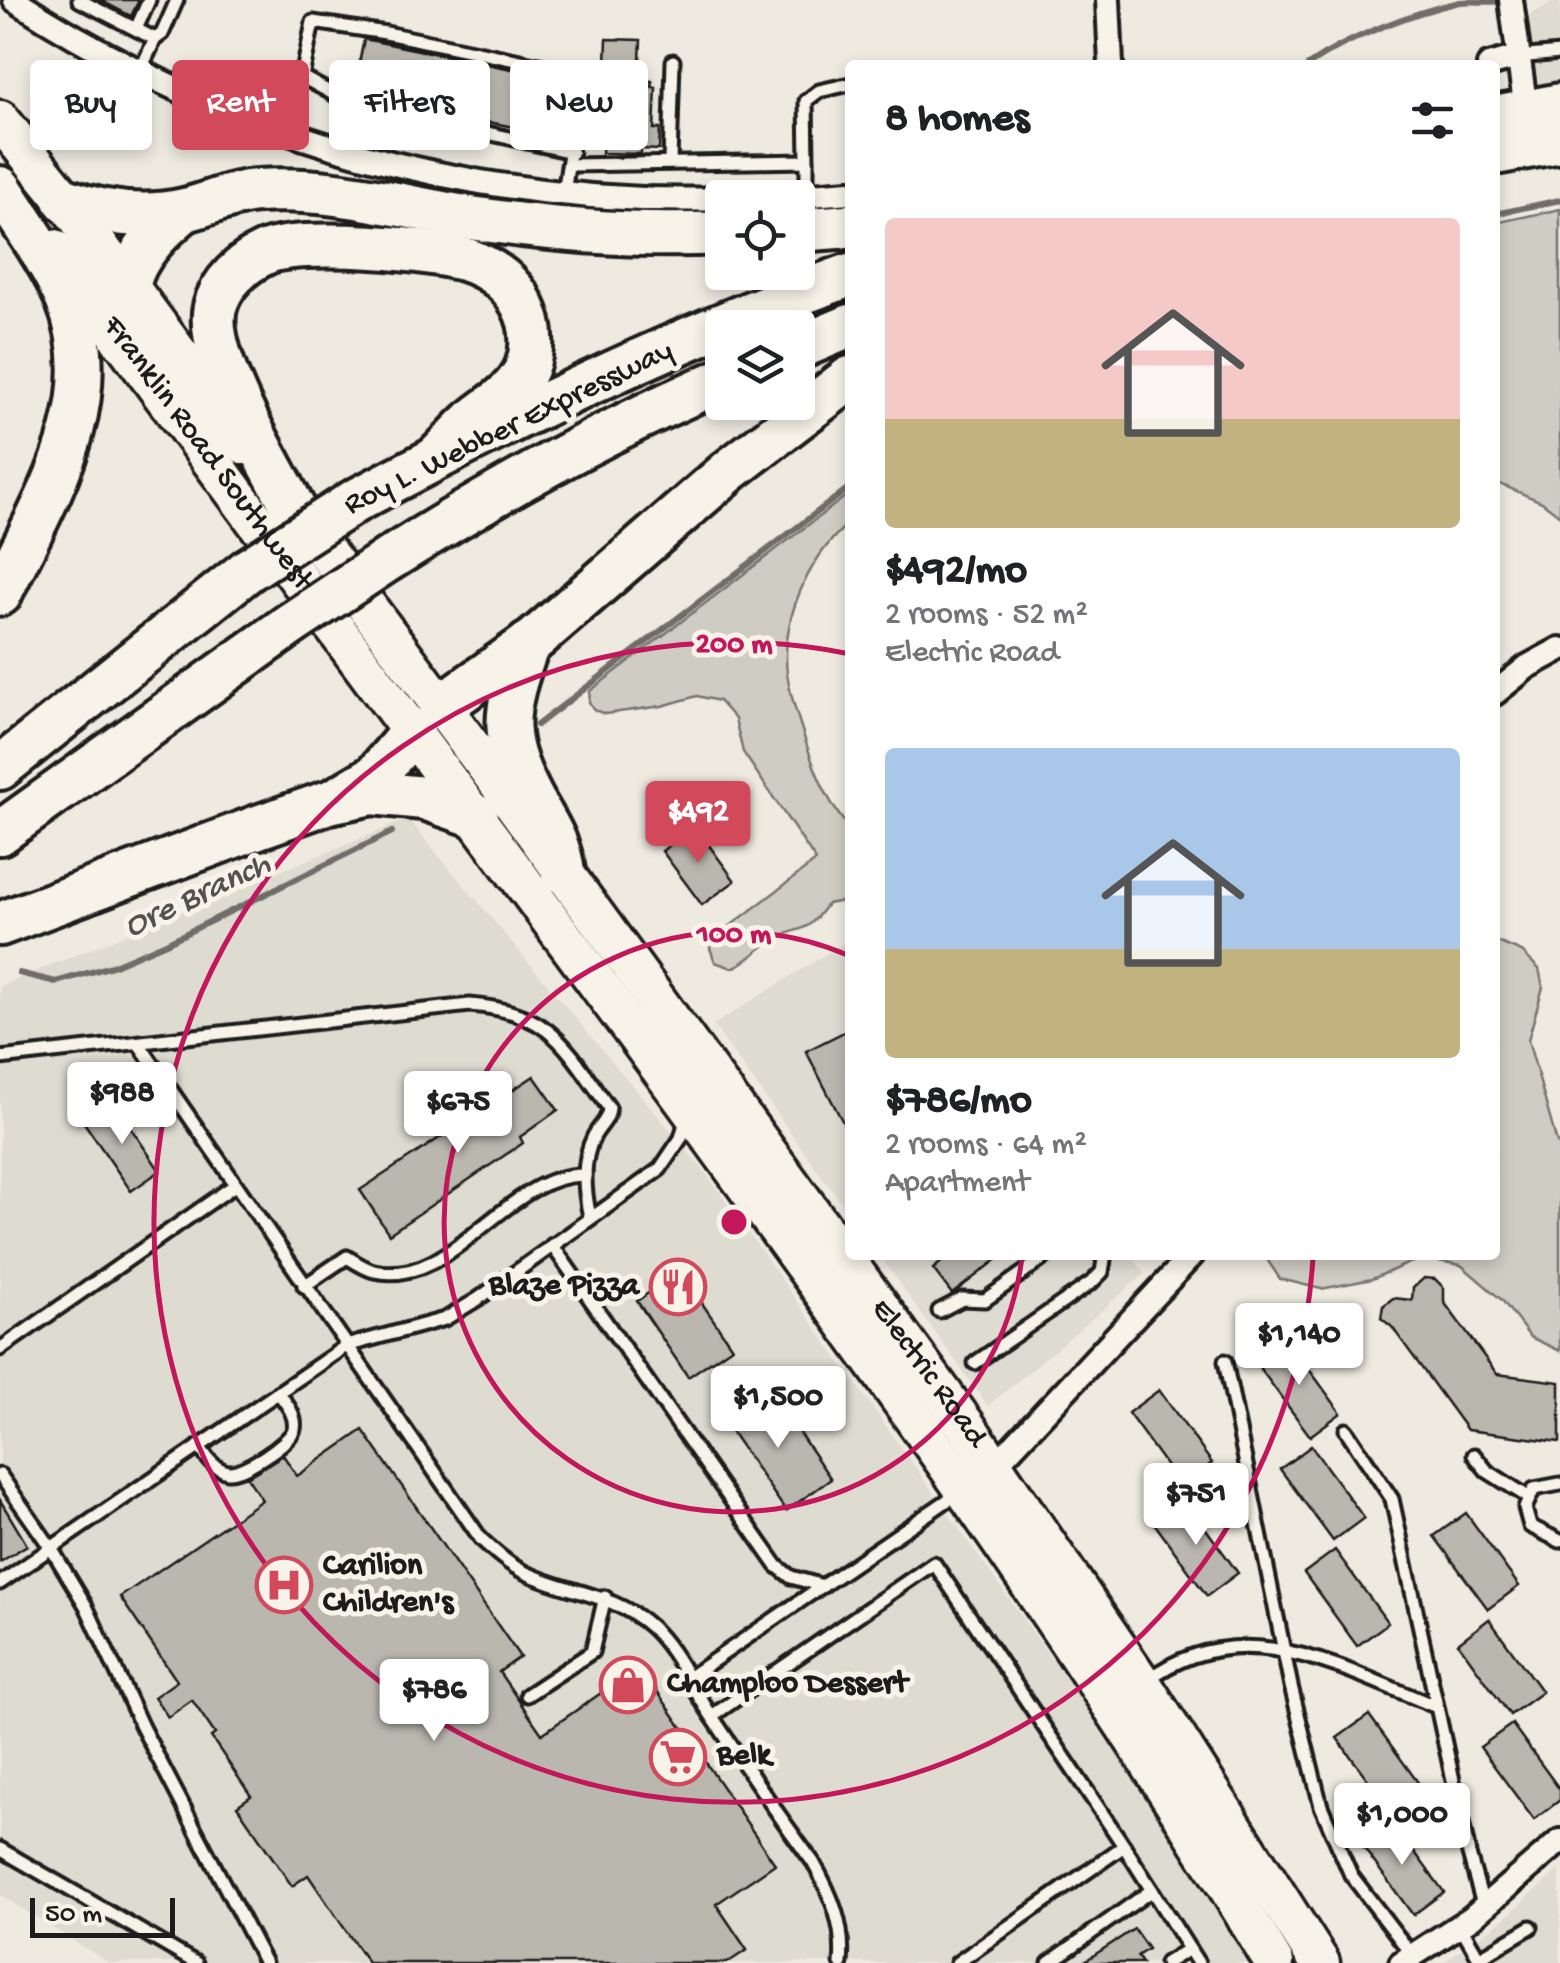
<!DOCTYPE html>
<html lang="en">
<head>
<meta charset="utf-8">
<style>
	body { margin:0; font-family:"Gochi Hand",sans-serif; background:#f2f2f2; color:#202124; height:100vh; display:flex; flex-direction:column; font-size:38px; white-space:nowrap }
	* { box-sizing:border-box; margin:0 }
	p { font-size:32px; color:#757577 }
	.icon { flex:none; width:55px; height:55px; fill:none; stroke:currentColor; stroke-width:2; stroke-linecap:round; stroke-linejoin:round }
	.map { position:relative; flex:1; overflow:hidden }
	.sheet { position:absolute; left:845px; top:60px; width:655px; height:1200px; display:flex; flex-direction:column; background:#fff; border-radius:10px; box-shadow:0 5px 15px #0003 }
	.sheet>* { flex:none }
	.top-card { position:absolute; left:30px; top:60px; width:665px; height:90px; display:flex; gap:20px }
	.controls { position:absolute; left:705px; top:180px; display:grid; gap:20px }
	.controls a { display:grid; place-items:center; width:110px; height:110px; border-radius:10px; background:#fff; box-shadow:0 5px 15px #0003; font-size:50px }
	.scale { position:absolute; left:30px; bottom:25px; width:145px; box-sizing:border-box; padding-left:10px; border:5px solid #1c1c1c; border-top:0; font-size:28px; line-height:35px; white-space:nowrap; color:#1c1c1c; -webkit-text-stroke:8px #f7f3e8; paint-order:stroke }
	.price { position:absolute; translate:-50% -85px; padding:0 22px; border-radius:10px; background:#fff; color:#222; font-size:32px; line-height:65px; filter:drop-shadow(0 2px 5px #0008) }
	.price::after { content:''; position:absolute; left:50%; top:60px; width:30px; height:22px; margin-left:-15px; background:inherit; clip-path:polygon(0 0,100% 0,50% 100%) }
	.price.active { background:#d1495b; color:#fff }
	ul { padding:0; list-style:none }
	li { display:grid; align-content:center; gap:20px; height:530px; padding:0 40px }
	li span { display:grid; place-items:center; height:310px; border-radius:10px; color:#555 }
	li>.icon { margin-inline-start:auto }
	span .icon { width:180px; height:180px; fill:#fffc; stroke-width:1 }
	li b { font-size:42px }
	h2 { display:flex; justify-content:space-between; align-items:center; height:120px; padding:0 40px; font-size:42px }
	.pill { padding:0 35px; border-radius:10px; background:#fff; box-shadow:0 5px 15px #0003; font-size:35px; line-height:90px }
	.pill.active { background:#d1495b; color:#fff }
	.map>svg:first-child { display:block }
	.built { fill:#dedbd1 }
	.green { fill:#cfccc3; stroke:#767470; stroke-width:2.5 }
	.lines { fill:none; stroke-linecap:round; stroke-linejoin:round }
	.stream { stroke:#6f6d69; stroke-width:6 }
	.building { fill:#bab7af; stroke:#1c1c1c; stroke-width:2.5 }
	.lane-casing { stroke:#1c1c1c; stroke-width:19 }
	.street-casing { stroke:#1c1c1c; stroke-width:30 }
	.primary-casing { stroke:#1c1c1c; stroke-width:45 }
	.highway-casing { stroke:#1c1c1c; stroke-width:50 }
	.lane { stroke:#f7f3e8; stroke-width:11 }
	.street { stroke:#f7f3e8; stroke-width:22 }
	.primary { stroke:#f7f3e8; stroke-width:38 }
	.highway { stroke:#f7f3e8; stroke-width:42 }
	.highway-bridge-casing { stroke:#1c1c1c; stroke-width:50; stroke-linecap:butt }
	.highway-bridge { stroke:#f7f3e8; stroke-width:42 }
	.ring { fill:none; stroke:#c2185b; stroke-width:5 }
	.labels { text-anchor:middle; dominant-baseline:central; stroke-width:10; stroke-linejoin:round; paint-order:stroke }
	.street-label { font-size:32px; fill:#1c1c1c; stroke:#f7f3e8 }
	.poi-label { font-size:32px; font-weight:bold; fill:#1c1c1c; stroke:#f7f3e8; text-anchor:start }
	.water-label { font-size:35px; font-style:italic; fill:#535250; stroke:#f7f3e8 }
	.centre { fill:#c2185b; stroke:#f7f3e8; stroke-width:5 }
	.ring-label { font-size:30px; text-anchor:middle; font-weight:bold; fill:#c2185b; stroke:#f7f3e8; stroke-width:10; stroke-linejoin:round; paint-order:stroke }
</style>
</head>
<body>
<div class="map">
<svg width="1560" height="1963" viewBox="0 0 1560 1963">
	<rect width="100%" height="100%" fill="#eeeae0"/>
	<filter id="ink" filterUnits="userSpaceOnUse"><feTurbulence type="fractalNoise" baseFrequency=".01" numOctaves="2"/><feDisplacementMap in="SourceGraphic" scale="20" xChannelSelector="R" yChannelSelector="G"/><feConvolveMatrix kernelMatrix="1 2 1 2 8 2 1 2 1" color-interpolation-filters="sRGB"/></filter>
	<g filter="url(#ink)">
		<g class="built">
			<polygon points="1556,0 1560,0 1560,94 1533,99 1526,71 1525,18"/>
			<polygon points="408,819 705,1172 1081,1700 1253,1963 109,1963 0,1895 0,986"/>
			<polygon points="850,939 850,1215 713,1025"/>
			<polygon points="879,1255 1131,1255 1145,1274 988,1406"/>
			<polygon points="1560,1869 1560,1963 1442,1963 1501,1921"/>
		</g>
		<g class="green">
			<polygon points="1560,209 1560,516 1542,502 1495,482 1495,223"/>
			<path d="M850 493V522C812 554 786 608 786 658 786 685 797 714 805 740 815 772 828 804 850 829V900L827 904C803 938 804 923 773 940 757 949 750 961 732 968L715 962 710 948 713 939 816 861 743 752 735 719 719 701 697 696 662 706 605 714 594 710 589 702 590 691Z"/>
			<polygon points="1495,941 1522,952 1539,969 1543,987 1528,1040 1557,1143 1560,1144 1560,1351 1530,1337 1502,1300 1461,1265 1421,1258 1372,1279 1321,1289 1280,1279 1264,1255 1495,1255"/>
		</g>
		<g class="lines">
			<g class="stream">
				<path d="M1308 65C1349 37 1411 13 1460 2 1475 0 1489 4 1506 0"/>
				<polyline points="1495,214 1560,200"/>
				<polyline points="537,725 850,487"/>
				<polyline points="19,973 56,982 112,966 166,943 392,832"/>
			</g>
		</g>
		<g class="building">
			<polygon points="100,0 139,0 131,16"/>
			<polygon points="364,39 571,81 560,136 468,118 456,125 456,132 463,137 462,142 438,136 439,132 450,126 450,119 444,114 353,93"/>
			<polygon points="607,39 641,40 639,80 652,81 652,87 656,87 654,129 660,129 659,150 641,149 641,154 602,153"/>
			<polygon points="695,826 735,881 702,905 662,851"/>
			<polygon points="850,1029 850,1136 806,1051"/>
			<polygon points="534,1076 558,1110 520,1137 523,1143 389,1234 360,1190"/>
			<polygon points="114,1103 160,1171 131,1191 85,1124"/>
			<polygon points="950,1255 1003,1255 952,1294 933,1269"/>
			<polygon points="680,1271 732,1347 688,1377 637,1301"/>
			<polygon points="1424,1278 1435,1279 1444,1288 1444,1302 1497,1374 1560,1382 1560,1442 1467,1430 1392,1327 1381,1318 1383,1306 1393,1298 1412,1300 1413,1288"/>
			<polygon points="1288,1340 1341,1413 1310,1436 1256,1363"/>
			<polygon points="1159,1390 1212,1463 1181,1486 1128,1413"/>
			<polygon points="770,1391 831,1479 786,1511 725,1423"/>
			<polygon points="363,1430 520,1657 499,1672 542,1734 640,1666 775,1864 716,1904 747,1950 727,1963 368,1963 308,1875 292,1886 237,1806 251,1796 211,1737 215,1734 192,1700 168,1717 154,1697 177,1681 120,1597 262,1500 247,1477 283,1455 297,1476"/>
			<polygon points="1311,1446 1364,1518 1333,1541 1280,1469"/>
			<polygon points="0,1500 27,1545 0,1562"/>
			<polygon points="1185,1500 1238,1573 1207,1596 1154,1523"/>
			<polygon points="1466,1513 1519,1586 1488,1609 1434,1536"/>
			<polygon points="1335,1550 1388,1623 1357,1646 1304,1573"/>
			<polygon points="1489,1619 1542,1692 1510,1715 1458,1643"/>
			<polygon points="1369,1715 1422,1788 1391,1811 1337,1738"/>
			<polygon points="1512,1724 1560,1790 1560,1800 1534,1820 1480,1747"/>
			<polygon points="1391,1820 1444,1892 1413,1915 1360,1843"/>
			<polygon points="1134,1929 1148,1949 1137,1956 1142,1963 1082,1963"/>
		</g>
		<g class="lines">
			<g class="lane-casing">
				<g id="lane">
					<polyline points="79,0 155,39 140,71"/>
					<polyline points="136,29 149,0"/>
					<polyline points="155,39 162,34 177,0"/>
					<polyline points="1518,57 1560,53"/>
					<polyline points="441,123 348,102 302,77 313,22 386,33 582,74 564,193"/>
					<polyline points="465,128 572,152"/>
					<polyline points="807,161 806,101 819,91 850,84"/>
					<polyline points="670,162 673,61"/>
					<polyline points="571,165 807,161 807,196"/>
					<path d="M139 1044 481 1539C494 1551 508 1564 524 1572 567 1593 614 1593 651 1627 675 1649 689 1682 707 1709 742 1761 776 1813 813 1862 831 1894 845 1926 841 1963"/>
					<path d="M0 1058 470 1005C551 1011 566 1047 609 1108 608 1121 600 1125 594 1136 581 1161 584 1191 590 1217"/>
					<polyline points="552,1245 777,1566 791,1577 823,1586"/>
					<path d="M304 1286 347 1257C355 1262 365 1269 374 1271 454 1289 506 1173 585 1175"/>
					<polyline points="939,1311 962,1299 985,1300 1048,1255"/>
					<polyline points="0,1349 235,1185"/>
					<polyline points="1225,1361 1291,1686 1321,1806 1351,1875 1413,1956"/>
					<polyline points="975,1363 1092,1282 1102,1272 1104,1260 1101,1255"/>
					<polyline points="1346,1430 1392,1499 1469,1854 1484,1908"/>
					<path d="M199 1446C207 1458 214 1469 228 1472 242 1474 290 1443 294 1429 297 1415 285 1402 278 1392"/>
					<polyline points="1474,1455 1487,1471 1528,1497"/>
					<polyline points="0,1475 51,1548 86,1606 142,1727 265,1963"/>
					<polyline points="1560,1484 1534,1489 1525,1508 1530,1526 1560,1541"/>
					<polyline points="0,1583 346,1346 445,1319 478,1299 660,1169 681,1138 687,1116"/>
					<polyline points="688,1678 961,1491"/>
					<path d="M1146 1681C1242 1609 1342 1669 1437 1707"/>
					<polyline points="527,1695 592,1652 605,1597"/>
					<polyline points="712,1716 934,1563 1124,1846 957,1963"/>
					<polyline points="1124,1846 1198,1963"/>
					<polyline points="0,1849 196,1963"/>
					<polyline points="1460,1925 1482,1963"/>
					<polyline points="1479,1958 1531,1927"/>
					<polyline points="1049,1963 1152,1890"/>
					<polyline points="1166,1963 1189,1949"/>
				</g>
			</g>
			<g class="street-casing">
				<g id="street">
					<path d="M15 0C221 135 476 207 722 199"/>
					<polyline points="1108,0 1111,65"/>
					<polyline points="1511,0 1527,118"/>
					<polyline points="1489,65 1518,57"/>
					<polyline points="771,198 850,192"/>
					<polyline points="1495,693 1527,667 1560,649"/>
					<polyline points="989,1472 1192,1255"/>
					<polyline points="1401,1963 1471,1918 1560,1841"/>
				</g>
			</g>
			<g class="primary-casing">
				<g id="primary">
					<polyline points="0,120 65,200 246,445"/>
					<path id="s1" d="M55 249C263 529 470 810 677 1091 885 1375 1093 1660 1274 1963"/>
					<path id="s2" d="M294 509 506 793 966 1426 1142 1684 1320 1963"/>
				</g>
			</g>
			<g class="highway-casing">
				<g id="highway">
					<polyline points="1495,118 1560,105"/>
					<polyline points="1495,153 1560,141"/>
					<path d="M0 188C23 224 50 260 67 299 110 403 43 503 0 594"/>
					<path d="M65 200C103 214 144 219 185 210 210 204 233 192 259 191 333 186 405 208 478 219 558 231 642 237 722 233"/>
					<polyline points="798,230 850,226"/>
					<path d="M121 337C124 274 136 250 185 210"/>
					<polyline points="798,348 850,326"/>
					<path d="M355 501C514 416 680 336 850 275"/>
					<path d="M294 509C271 464 203 355 215 307 221 283 243 263 265 253 298 238 440 248 475 263 501 274 521 293 529 322 533 338 532 358 524 373 512 395 493 404 475 419 461 430 450 445 437 457"/>
					<path d="M389 559C495 492 607 429 722 380"/>
					<path d="M528 644C502 716 499 739 537 808 550 830 560 847 563 872"/>
					<polyline points="440,707 533,641 730,470 850,378"/>
					<polyline points="0,768 248,570"/>
					<polyline points="338,798 375,776 413,731"/>
					<polyline points="0,833 291,624"/>
					<polyline points="0,924 258,827 329,802 372,793 424,798 476,816"/>
				</g>
			</g>
			<use href="#lane" class="lane"/>
			<use href="#street" class="street"/>
			<use href="#primary" class="primary"/>
			<use href="#highway" class="highway"/>
			<g class="highway-bridge-casing">
				<g id="highway-bridge">
					<polyline points="248,570 355,501"/>
					<polyline points="291,624 389,559"/>
				</g>
			</g>
			<use href="#highway-bridge" class="highway-bridge"/>
		</g>
	</g>
	<g class="ring">
		<path d="M1022 1257A290 290 0 1 1 850 956"/>
		<path d="M1313 1257A580 580 0 1 1 850 654"/>
	</g>
	<defs>
		<g id="restaurant-ring" transform="scale(2.875)"><circle r="9.5" fill="#f7f3e8" stroke="#d1495b" stroke-width="1.5"/><path d="M-5-6h1v4h1v-4h1v4h1v-4h1v5L-1.5 .5V6h-2V.5L-5-1ZM5-6V6H3V1.5H1.5Q1.5-4 5-6Z" fill="#d1495b"/></g>
		<g id="hospital-ring" transform="scale(2.875)"><circle r="9.5" fill="#f7f3e8" stroke="#d1495b" stroke-width="1.5"/><path d="M-5-5h3v3.5h4V-5h3V5h-3V1.5h-4V5h-3Z" fill="#d1495b"/></g>
		<g id="shop-ring" transform="scale(2.875)"><circle r="9.5" fill="#f7f3e8" stroke="#d1495b" stroke-width="1.5"/><path d="M-5-2.5h2.3a2.7 3.5 0 0 1 5.4 0H5L5.5 6h-11ZM-1.5-2.5h3a1.5 2.3 0 0 0-3 0Z" fill="#d1495b"/></g>
		<g id="supermarket-ring" transform="scale(2.875)"><circle r="9.5" fill="#f7f3e8" stroke="#d1495b" stroke-width="1.5"/><path d="M-6-5.5h2.5l.6 2H6L4.5 2H-2.5L-4.4-4H-6ZM-1.5 3.2a1.3 1.3 0 1 0 .1 0ZM3 3.2a1.3 1.3 0 1 0 .1 0Z" fill="#d1495b"/></g>
	</defs>
	<g fill-rule="evenodd">
		<use href="#restaurant-ring" x="678" y="1287"/>
		<use href="#hospital-ring" x="284" y="1585"/>
		<use href="#shop-ring" x="628" y="1685"/>
		<use href="#supermarket-ring" x="678" y="1757"/>
	</g>
	<g class="labels">
		<g class="street-label">
			<text transform="translate(509 429) rotate(-26)">Roy L. Webber Expressway</text>
			<text stroke="none"><textPath href="#s1" startOffset="255">Franklin Road Southwest</textPath></text>
			<text stroke="none"><textPath href="#s2" startOffset="1072">Electric Road</textPath></text>
		</g>
		<g class="poi-label">
			<text x="639" y="1287" text-anchor="end">Blaze Pizza</text>
			<text x="323" y="1567">Carilion<tspan x="323" dy="37">Children's</tspan></text>
			<text x="667" y="1685">Champloo Dessert</text>
			<text x="717" y="1757">Belk</text>
		</g>
		<g class="water-label">
			<text transform="translate(198 897) rotate(-25)">Ore Branch</text>
		</g>
	</g>
	<circle cx="734" cy="1222" r="15" class="centre"/>
	<g class="ring-label">
		<text x="734" y="652">200 m</text>
		<text x="734" y="942">100 m</text>
	</g>
</svg>
<div class="controls">
<a><svg class="icon" aria-label="locate" viewBox="0 0 24 24"><circle cx="12" cy="12" r="6"/><path d="M12 2v4M12 18v4M2 12h4M18 12h4"/></svg></a>
<a><svg class="icon" aria-label="layers" viewBox="0 0 24 24"><path d="M12 4l9 5-9 5-9-5zM3 14l9 5 9-5"/></svg></a>
</div>
<div class="scale">50 m</div>
<b class="price active" style="left:698px;top:866px">$492</b>
<b class="price" style="left:122px;top:1147px">$988</b>
<b class="price" style="left:458px;top:1156px">$675</b>
<b class="price" style="left:1299px;top:1388px">$1,140</b>
<b class="price" style="left:778px;top:1451px">$1,500</b>
<b class="price" style="left:1196px;top:1548px">$751</b>
<b class="price" style="left:434px;top:1744px">$786</b>
<b class="price" style="left:1402px;top:1868px">$1,000</b>
<div class="top-card">
<a class="pill">Buy</a>
<a class="pill active">Rent</a>
<a class="pill">Filters</a>
<a class="pill">New</a>
</div>
<section class="sheet">
<h2>8 homes<svg class="icon" aria-label="filters" viewBox="0 0 24 24"><path d="M4 7h16M4 17h16"/><circle cx="9" cy="7" r="2"/><circle cx="15" cy="17" r="2"/></svg></h2>
<ul>
<li><span style="background:linear-gradient(#f6c9c9 65%,#c2b280 0)"><svg class="icon" aria-label="home" viewBox="0 0 24 24"><path d="M3 11l9-7 9 7M6 9v11h12V9"/></svg></span><div><b>$492/mo</b><p>2 rooms · 52 m²</p><p>Electric Road</p></div></li>
<li><span style="background:linear-gradient(#a9c7e8 65%,#c2b280 0)"><svg class="icon" aria-label="home" viewBox="0 0 24 24"><path d="M3 11l9-7 9 7M6 9v11h12V9"/></svg></span><div><b>$786/mo</b><p>2 rooms · 64 m²</p><p>Apartment</p></div></li>
</ul>
</section>
</div>
</body>
</html>
